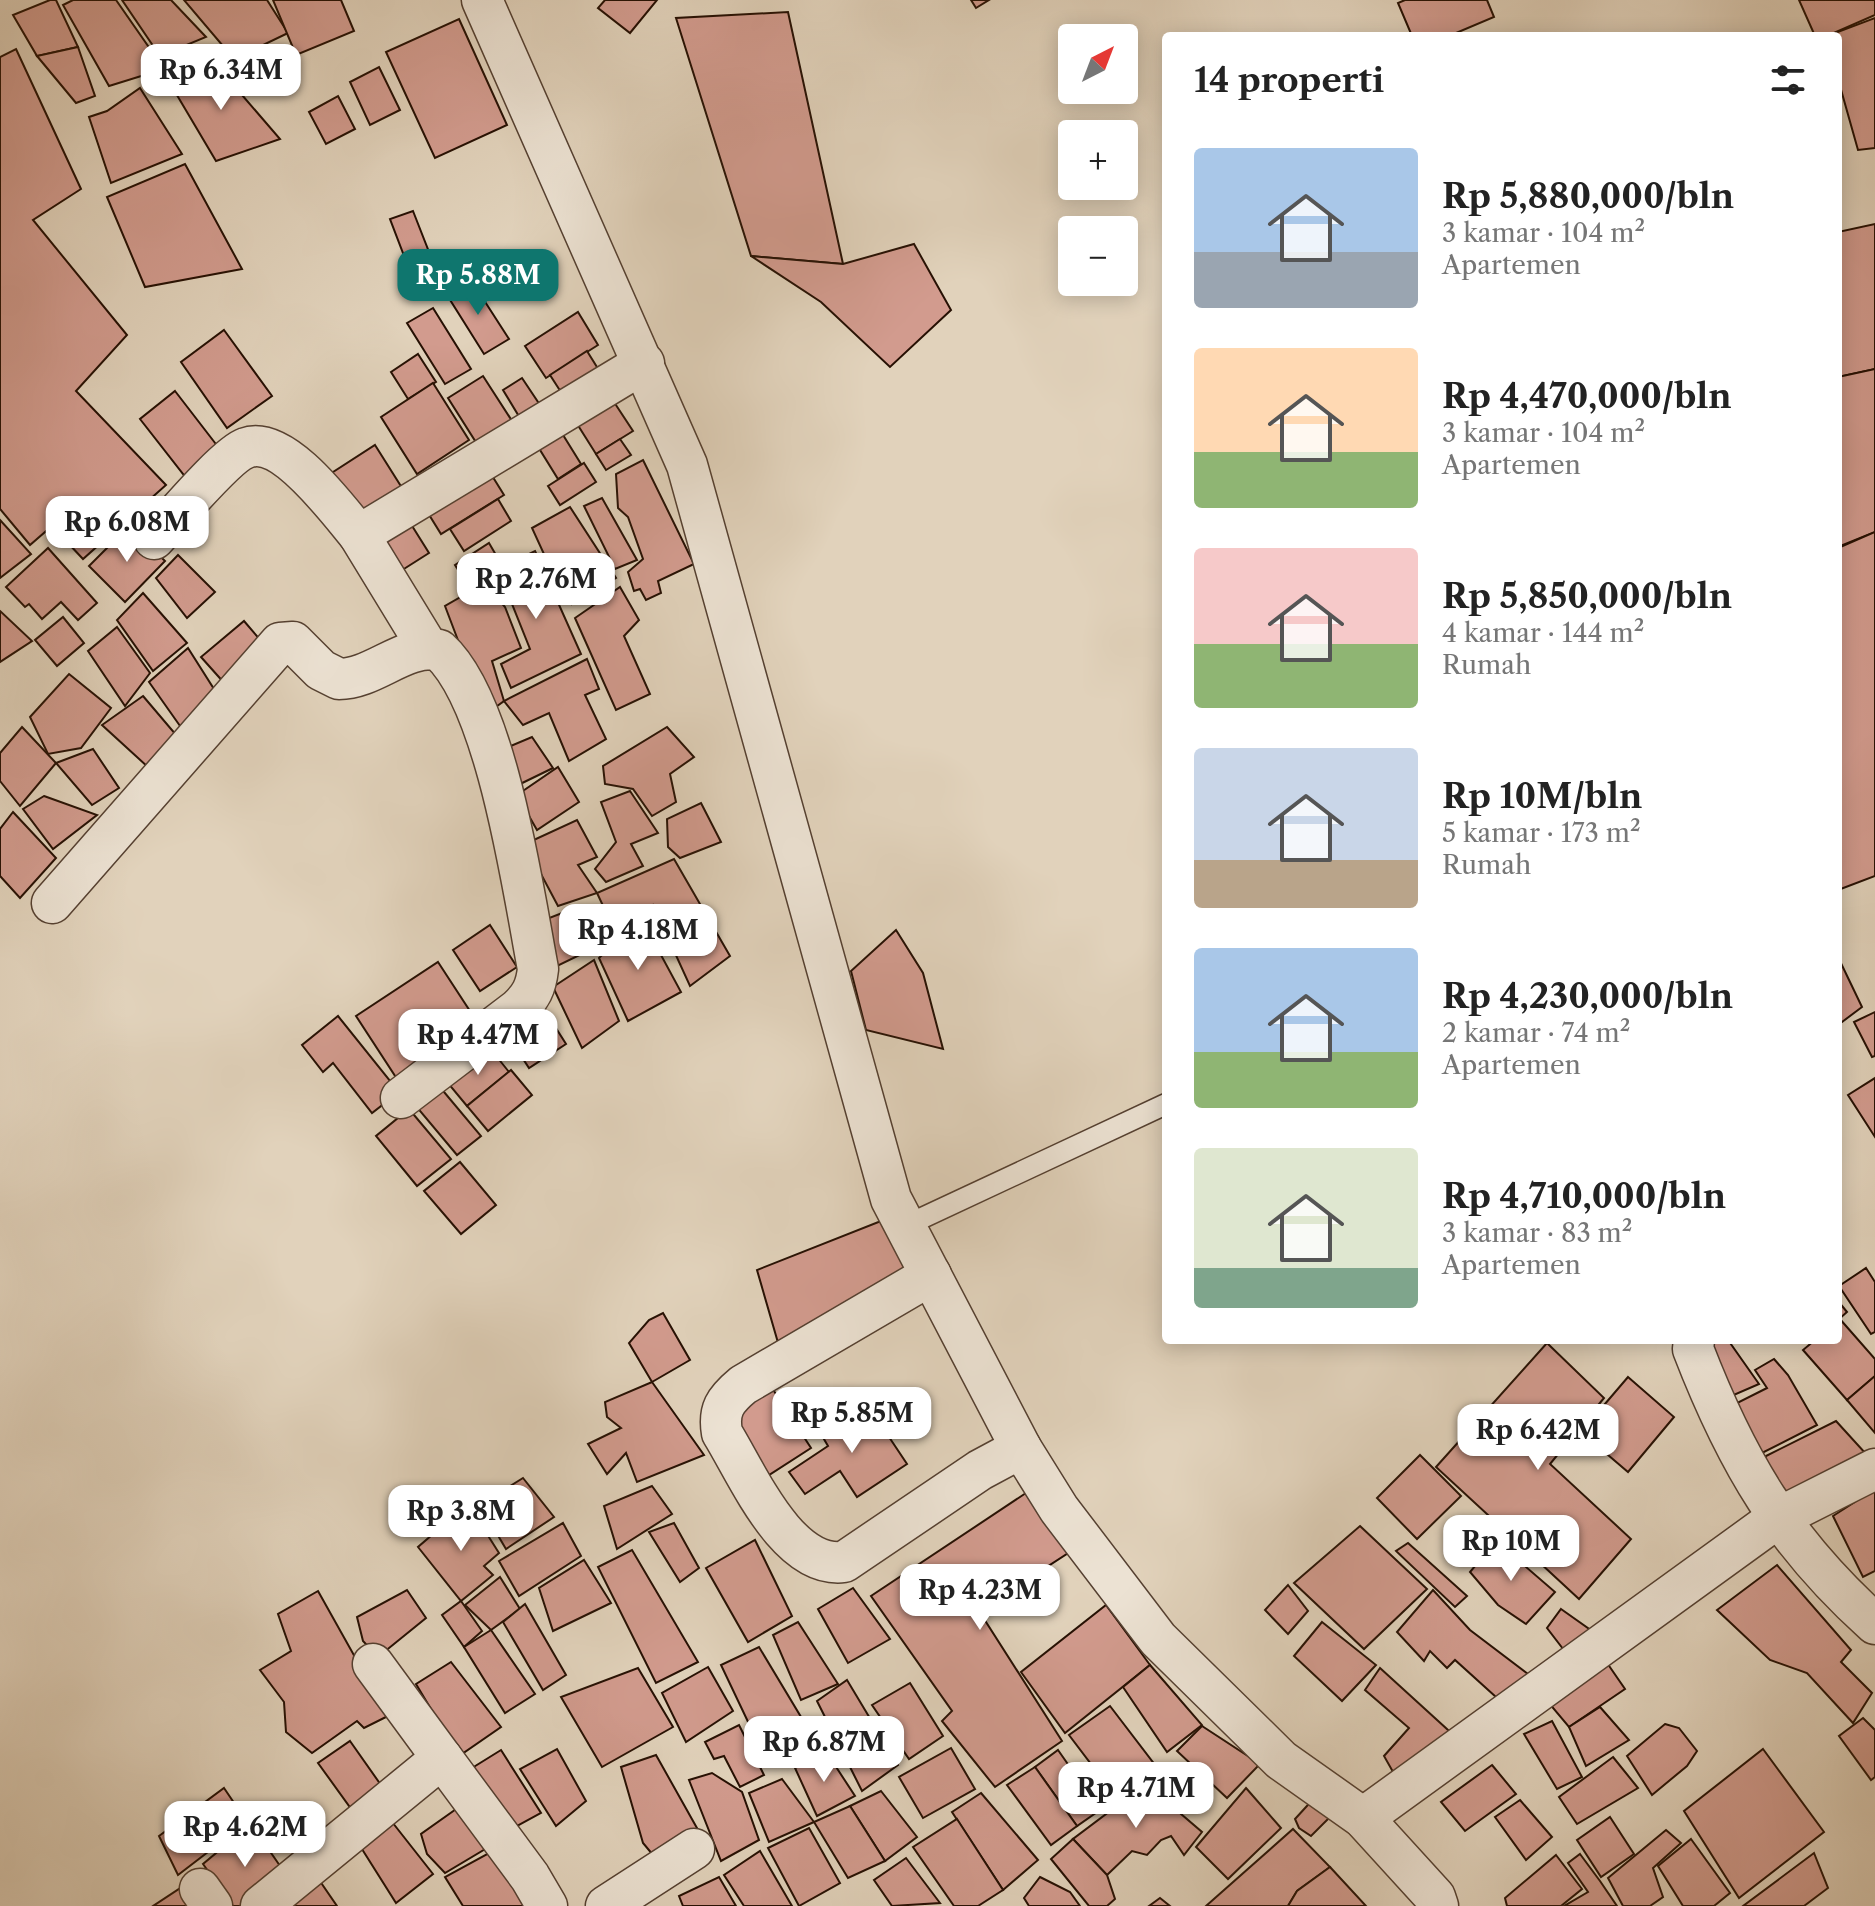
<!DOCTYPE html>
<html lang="id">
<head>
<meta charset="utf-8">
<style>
	body { margin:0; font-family:"Libre Caslon Text",serif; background:#f2f2f2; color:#222; height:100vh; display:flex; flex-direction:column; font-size:30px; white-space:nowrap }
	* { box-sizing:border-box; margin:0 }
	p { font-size:26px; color:#767676 }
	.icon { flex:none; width:44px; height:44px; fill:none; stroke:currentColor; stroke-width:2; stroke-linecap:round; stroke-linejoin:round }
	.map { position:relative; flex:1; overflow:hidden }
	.sheet { position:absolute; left:1162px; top:32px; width:680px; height:1312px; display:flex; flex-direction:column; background:#fff; border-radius:8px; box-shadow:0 4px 20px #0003 }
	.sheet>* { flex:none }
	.needle { width:52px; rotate:42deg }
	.tools { position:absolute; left:1058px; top:24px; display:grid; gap:16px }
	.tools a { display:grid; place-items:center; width:80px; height:80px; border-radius:8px; background:#fff; box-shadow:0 4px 20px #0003; font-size:40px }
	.price { position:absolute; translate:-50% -68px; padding:0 18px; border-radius:16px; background:#fff; color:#222; font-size:26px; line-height:52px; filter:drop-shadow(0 2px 4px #0008) }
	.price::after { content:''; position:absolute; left:50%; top:48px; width:24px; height:18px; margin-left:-12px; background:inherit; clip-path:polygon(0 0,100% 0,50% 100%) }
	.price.active { background:#0f766e; color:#fff }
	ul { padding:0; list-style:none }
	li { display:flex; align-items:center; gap:24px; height:200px; padding:0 32px }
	li span { display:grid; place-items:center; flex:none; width:224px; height:160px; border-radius:8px; color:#555 }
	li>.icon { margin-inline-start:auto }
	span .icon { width:96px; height:96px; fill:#fffc; stroke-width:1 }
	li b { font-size:34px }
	h2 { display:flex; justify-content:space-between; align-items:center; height:96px; padding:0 32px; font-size:34px }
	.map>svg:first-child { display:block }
	.building { fill:#d29b8e; stroke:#261003; stroke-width:2 }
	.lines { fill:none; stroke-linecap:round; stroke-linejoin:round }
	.service-casing { stroke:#554031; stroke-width:23 }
	.minor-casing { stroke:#554031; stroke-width:43 }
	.service { stroke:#ece2d3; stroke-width:20 }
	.minor { stroke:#ece2d3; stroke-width:40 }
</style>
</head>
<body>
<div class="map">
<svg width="1875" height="1906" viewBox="0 0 1875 1906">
	<rect width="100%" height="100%" fill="#e1d2bb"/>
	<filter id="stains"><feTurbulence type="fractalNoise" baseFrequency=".0025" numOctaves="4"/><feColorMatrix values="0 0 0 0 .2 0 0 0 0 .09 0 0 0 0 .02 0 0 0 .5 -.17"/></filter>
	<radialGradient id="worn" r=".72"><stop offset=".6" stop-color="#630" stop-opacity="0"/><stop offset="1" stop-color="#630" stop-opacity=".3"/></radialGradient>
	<g class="building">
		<polygon points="50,0 56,0 78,47 37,56 13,15"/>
		<polygon points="73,0 116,0 164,69 109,86 63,5"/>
		<polygon points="122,0 171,0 206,37 160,56"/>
		<polygon points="184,0 267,0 288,33 234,59"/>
		<polygon points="273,0 341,0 354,31 296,55"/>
		<polygon points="605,0 657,0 630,33 598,8"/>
		<polygon points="971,0 989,0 976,8"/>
		<polygon points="1405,0 1487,0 1494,17 1449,36 1412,36 1398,3"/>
		<polygon points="1799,0 1875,0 1875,15 1827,36 1815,36"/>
		<polygon points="788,12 843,264 751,256 676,18"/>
		<polygon points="1875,18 1875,148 1858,150 1838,79 1838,36 1827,36"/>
		<polygon points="459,19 507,125 435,158 386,52"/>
		<polygon points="78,47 95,96 76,103 37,56"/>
		<polygon points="275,48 292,75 271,88 254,61"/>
		<polygon points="16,49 81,189 33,220 127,335 76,391 166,485 83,559 52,526 30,545 0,509 0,57"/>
		<polygon points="214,61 236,88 280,139 216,161 168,80"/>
		<polygon points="379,67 400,110 370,125 350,82"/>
		<polygon points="140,88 182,154 111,183 89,117 107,111"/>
		<polygon points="338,96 355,129 326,144 309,112"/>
		<polygon points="185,164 242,269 145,287 107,197"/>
		<polygon points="413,211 429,252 406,261 390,219"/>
		<polygon points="1875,224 1875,369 1838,377 1838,232"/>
		<polygon points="914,244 951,310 890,367 821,302 751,256 843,264"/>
		<polygon points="471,280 509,339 484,354 447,295"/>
		<polygon points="433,308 471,369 445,384 407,323"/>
		<polygon points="578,312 598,345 546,378 525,346"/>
		<polygon points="224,330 272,396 227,428 181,362"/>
		<polygon points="587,351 605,380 568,403 550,375"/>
		<polygon points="418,354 436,382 408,399 391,372"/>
		<polygon points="1875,369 1875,532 1838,547 1838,377"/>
		<polygon points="483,376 514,424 479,447 448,398"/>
		<polygon points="522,378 540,405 520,418 503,390"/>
		<polygon points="433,383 469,440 417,474 381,417"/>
		<polygon points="175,391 222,452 187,479 140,419"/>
		<polygon points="610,396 633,431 596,454 574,419"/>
		<polygon points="555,422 581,464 558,479 532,437"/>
		<polygon points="620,439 631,455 606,470 596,454"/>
		<polygon points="375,445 409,499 364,527 330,474"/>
		<polygon points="643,460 694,564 658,581 661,593 646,600 640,589 634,591 628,572 643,559 628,517 618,508 616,474"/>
		<polygon points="584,463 596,482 560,505 548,486"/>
		<polygon points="486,466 504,495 441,534 423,505"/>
		<polygon points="602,498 637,560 615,569 584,506"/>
		<polygon points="498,499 511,521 464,551 450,529"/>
		<polygon points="570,507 616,578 572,604 562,576 554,576 532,528"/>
		<polygon points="0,520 31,554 0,578"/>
		<polygon points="409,521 429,553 396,574 375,542"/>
		<polygon points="129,526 165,561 125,602 89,566"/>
		<polygon points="1875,532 1875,876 1838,890 1838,548"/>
		<polygon points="489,543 500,562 467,584 455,565"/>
		<polygon points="48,548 97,603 78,620 61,602 42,619 29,604 25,607 6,587"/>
		<polygon points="535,551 581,654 511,688 501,664 530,649 498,569"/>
		<polygon points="178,555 215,592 187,618 156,578"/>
		<polygon points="485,583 505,607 521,648 492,661 504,701 486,714 445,606"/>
		<polygon points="620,587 639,620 624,636 650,694 616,710 575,618"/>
		<polygon points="143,593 187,643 153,671 117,620"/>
		<polygon points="0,611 32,641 0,662"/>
		<polygon points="63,617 84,643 57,666 35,640"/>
		<polygon points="244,621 268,649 226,685 201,657"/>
		<polygon points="117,627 150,673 125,706 88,651"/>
		<polygon points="188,648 219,697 185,733 149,682"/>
		<polygon points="587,659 599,689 585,695 606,739 569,761 549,713 523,725 504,701"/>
		<polygon points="69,674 111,708 81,748 48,754 30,717"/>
		<polygon points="143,696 177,736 149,768 102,725"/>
		<polygon points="22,727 56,763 20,806 0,781 0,753"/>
		<polygon points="667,727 694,757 670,774 676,802 652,816 633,789 605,784 603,766"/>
		<polygon points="532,737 553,768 514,787 501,750"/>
		<polygon points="93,749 119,788 92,805 56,763"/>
		<polygon points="558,767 579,802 537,830 517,795"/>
		<polygon points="630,791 658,833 631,844 643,866 606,882 595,869 616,842 601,802"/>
		<polygon points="44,796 97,815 53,849 23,809"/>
		<polygon points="701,803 721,842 680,858 668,847 667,819"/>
		<polygon points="13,812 56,858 20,898 0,876 0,829"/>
		<polygon points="577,820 597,857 578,865 597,893 558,906 525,844"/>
		<polygon points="674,859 730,956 690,986 653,905 613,927 597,893"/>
		<polygon points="575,908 592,949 551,969 531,925"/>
		<polygon points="641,918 681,992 628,1021 599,958"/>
		<polygon points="490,925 517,967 480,991 453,950"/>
		<polygon points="896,930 923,973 943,1049 866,1030 851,971"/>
		<polygon points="1838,957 1862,1007 1838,1025"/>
		<polygon points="594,960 619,1021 582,1048 553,987"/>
		<polygon points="438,962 483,1031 401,1085 356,1016"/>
		<polygon points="542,1006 566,1044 529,1068 505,1031"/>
		<polygon points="1875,1012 1875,1056 1872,1057 1854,1022"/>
		<polygon points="338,1016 399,1092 372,1113 333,1063 323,1072 302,1045"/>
		<polygon points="489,1047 509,1072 467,1106 447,1082"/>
		<polygon points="511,1070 532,1095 488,1131 467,1106"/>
		<polygon points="1875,1078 1875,1137 1848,1095"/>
		<polygon points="439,1086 481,1136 457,1155 415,1105"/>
		<polygon points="409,1109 451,1159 417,1186 376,1136"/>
		<polygon points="460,1162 496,1205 461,1234 424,1191"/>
		<polygon points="881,1221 918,1274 781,1353 757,1270"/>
		<polygon points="1866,1268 1875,1282 1875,1332 1871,1334 1839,1286"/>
		<polygon points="1838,1301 1847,1312 1838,1320"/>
		<polygon points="663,1313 690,1360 652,1382 629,1343 649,1320"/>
		<polygon points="1839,1318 1875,1359 1875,1376 1847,1400 1803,1350 1815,1340 1838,1340"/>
		<polygon points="1699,1340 1728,1340 1759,1384 1720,1401"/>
		<polygon points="1547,1343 1604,1398 1550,1464 1631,1539 1579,1599 1436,1467"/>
		<polygon points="1774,1359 1788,1375 1817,1425 1760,1454 1727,1408 1767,1388 1755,1370"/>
		<polygon points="1875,1376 1875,1433 1847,1400"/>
		<polygon points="1628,1377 1674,1417 1628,1472 1581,1432"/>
		<polygon points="652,1382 704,1455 637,1482 626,1453 607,1474 588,1444 621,1428 607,1417 605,1402"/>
		<polygon points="772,1388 811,1448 769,1475 730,1415"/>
		<polygon points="867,1404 907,1464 857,1497 840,1471 805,1494 789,1472 828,1446 821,1434"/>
		<polygon points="1836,1421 1867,1455 1788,1504 1764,1465 1766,1456"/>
		<polygon points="1420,1455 1461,1496 1417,1539 1377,1498"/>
		<polygon points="523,1478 554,1517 506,1549 480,1505"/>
		<polygon points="652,1486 672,1514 617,1549 604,1506"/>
		<polygon points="1035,1487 1079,1546 979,1611 1062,1741 995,1787 942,1721 952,1711 871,1596"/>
		<polygon points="1875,1489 1875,1571 1863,1577 1833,1516"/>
		<polygon points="468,1504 499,1553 484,1566 493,1575 461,1601 418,1547"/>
		<polygon points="563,1523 581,1556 519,1596 499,1561"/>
		<polygon points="674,1523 699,1568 680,1582 649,1532"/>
		<polygon points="1360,1526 1427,1589 1364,1649 1294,1583"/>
		<polygon points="755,1540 792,1616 748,1642 706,1568"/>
		<polygon points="1496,1541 1555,1592 1526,1624 1498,1605 1470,1572"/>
		<polygon points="1408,1543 1467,1596 1455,1607 1396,1551"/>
		<polygon points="632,1550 698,1662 656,1683 598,1567"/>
		<polygon points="584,1560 611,1603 553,1631 539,1588"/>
		<polygon points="1777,1565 1851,1650 1841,1662 1872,1693 1853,1723 1807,1673 1770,1660 1717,1610"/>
		<polygon points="500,1577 520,1609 491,1630 465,1605"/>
		<polygon points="1288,1585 1308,1611 1288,1634 1265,1610"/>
		<polygon points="853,1588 890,1639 848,1663 818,1609"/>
		<polygon points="407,1590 426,1618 378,1657 363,1641 357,1617"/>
		<polygon points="1433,1590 1470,1630 1541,1684 1507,1707 1455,1660 1447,1668 1430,1651 1424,1661 1397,1632"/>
		<polygon points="318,1591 388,1716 364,1728 357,1721 312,1753 286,1732 284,1702 260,1670 291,1651 278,1614"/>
		<polygon points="461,1601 482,1631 464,1647 442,1615"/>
		<polygon points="525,1604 566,1675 543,1690 503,1622"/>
		<polygon points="1106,1605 1150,1665 1065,1733 1021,1672"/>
		<polygon points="1561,1609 1592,1631 1570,1658 1547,1628"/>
		<polygon points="798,1622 838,1684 801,1700 773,1635"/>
		<polygon points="1322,1622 1376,1665 1342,1701 1294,1656"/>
		<polygon points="491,1630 535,1694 505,1713 464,1647"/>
		<polygon points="759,1647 804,1722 760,1747 721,1665"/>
		<polygon points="1605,1660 1625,1689 1569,1727 1548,1702"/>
		<polygon points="451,1662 501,1727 459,1756 416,1684"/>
		<polygon points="1150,1665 1202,1725 1167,1752 1123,1687"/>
		<polygon points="708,1667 733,1711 686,1742 662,1693"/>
		<polygon points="638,1668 673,1727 602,1767 561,1697"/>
		<polygon points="1380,1668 1459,1740 1401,1786 1384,1756 1409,1728 1365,1690"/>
		<polygon points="847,1680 898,1765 862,1791 817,1701"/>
		<polygon points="910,1683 943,1736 909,1759 872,1705"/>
		<polygon points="1110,1706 1155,1765 1119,1801 1069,1735"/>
		<polygon points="1600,1707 1629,1740 1586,1766 1569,1727"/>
		<polygon points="1863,1718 1875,1730 1875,1777 1871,1780 1839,1736"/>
		<polygon points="1552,1721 1582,1777 1557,1789 1524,1734"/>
		<polygon points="1665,1724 1679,1728 1697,1751 1687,1766 1652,1795 1627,1756"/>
		<polygon points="739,1725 764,1775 740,1787 724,1756 714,1759 705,1742"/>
		<polygon points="1202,1726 1260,1764 1227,1798 1177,1751"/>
		<polygon points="350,1741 388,1795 357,1817 318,1763"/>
		<polygon points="951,1748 975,1789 923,1818 899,1777"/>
		<polygon points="557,1749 586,1801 556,1826 520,1769"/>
		<polygon points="1763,1749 1824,1832 1739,1898 1684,1811"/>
		<polygon points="501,1750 541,1813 504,1833 464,1773"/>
		<polygon points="1058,1750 1100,1810 1077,1826 1035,1767"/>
		<polygon points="827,1753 855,1796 817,1816 795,1768"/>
		<polygon points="656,1755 702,1837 653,1855 643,1843 621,1767"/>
		<polygon points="1613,1757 1638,1788 1577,1824 1559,1797"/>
		<polygon points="1492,1765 1516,1794 1465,1831 1441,1802"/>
		<polygon points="1035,1767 1077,1826 1051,1845 1007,1785"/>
		<polygon points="712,1773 742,1792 759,1840 721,1861 689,1780"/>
		<polygon points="782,1779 814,1822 769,1842 749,1793"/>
		<polygon points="1146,1784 1202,1832 1184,1855 1171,1836 1161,1840 1147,1855 1132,1851 1107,1875 1073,1839"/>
		<polygon points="224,1788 247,1822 178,1875 159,1836"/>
		<polygon points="1246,1788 1281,1828 1228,1879 1196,1847"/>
		<polygon points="881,1791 917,1837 885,1861 850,1806"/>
		<polygon points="981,1793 1038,1860 1003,1890 952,1812"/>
		<polygon points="1317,1795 1335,1812 1311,1836 1299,1828 1295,1819"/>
		<polygon points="1520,1800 1552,1837 1526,1860 1495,1817"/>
		<polygon points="466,1802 497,1842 445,1873 427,1854 421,1834"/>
		<polygon points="850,1806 885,1861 848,1878 814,1822"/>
		<polygon points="385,1813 433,1874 396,1903 355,1838"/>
		<polygon points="1610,1817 1634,1854 1601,1877 1577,1840"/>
		<polygon points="957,1819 1003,1890 978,1906 954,1906 913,1847"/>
		<polygon points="251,1824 287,1876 251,1906 233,1906 203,1864"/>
		<polygon points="809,1828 840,1883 799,1906 768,1848"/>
		<polygon points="1293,1829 1330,1867 1297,1891 1288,1906 1206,1906"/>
		<polygon points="1666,1830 1681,1843 1653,1868 1663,1897 1650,1906 1623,1906 1608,1878"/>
		<polygon points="1073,1839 1107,1875 1115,1899 1107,1906 1089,1906 1051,1859"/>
		<polygon points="1691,1839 1730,1893 1714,1906 1683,1906 1658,1866"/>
		<polygon points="500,1847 537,1906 463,1906 445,1877"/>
		<polygon points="760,1851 792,1906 744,1906 724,1875"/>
		<polygon points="1814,1853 1828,1888 1804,1906 1743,1906"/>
		<polygon points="1580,1854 1600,1881 1617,1906 1564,1906 1588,1892 1568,1863"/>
		<polygon points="1556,1855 1582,1889 1561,1906 1507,1906 1505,1898"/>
		<polygon points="906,1858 940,1903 892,1906 874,1880"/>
		<polygon points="1330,1867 1366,1906 1288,1906 1297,1891"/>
		<polygon points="313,1871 337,1906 293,1906 286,1895"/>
		<polygon points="719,1877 736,1906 683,1906 679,1896"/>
		<polygon points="1040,1877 1070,1892 1080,1906 1029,1906 1024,1898"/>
		<polygon points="182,1887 194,1906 153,1906"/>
		<polygon points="1160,1898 1170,1906 1149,1906"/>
	</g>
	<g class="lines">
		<g class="service-casing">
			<polyline id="service" points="905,1226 1166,1104"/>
		</g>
		<g class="minor-casing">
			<g id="minor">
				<polyline points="482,0 687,465 891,1199 1021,1448 1059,1509 1158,1639 1281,1760 1363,1818 1435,1897 1438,1906"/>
				<polyline points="359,535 428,648"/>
				<path d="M154 539C172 520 226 455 246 448 283 434 338 510 359 535L644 363"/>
				<path d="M52 903 280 643 293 642 321 670 339 679C374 679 404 644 439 650 497 702 523 890 538 969 536 987 531 997 518 1009L401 1098"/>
				<path d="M931 1275 743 1385C725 1400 718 1410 722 1433 748 1475 787 1569 844 1562L980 1470 1021 1448"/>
				<path d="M1694 1340 1693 1349C1737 1463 1784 1542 1875 1624"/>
				<polyline points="442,1758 530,1877 547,1906"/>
				<polyline points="1363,1818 1776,1519 1875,1469"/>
				<polyline points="200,1889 212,1906"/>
				<polyline points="261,1906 442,1758 373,1664"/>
				<polyline points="606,1906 694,1849"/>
			</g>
		</g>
		<use href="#service" class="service"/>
		<use href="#minor" class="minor"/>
	</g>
	<rect width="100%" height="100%" filter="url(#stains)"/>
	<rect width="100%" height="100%" fill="url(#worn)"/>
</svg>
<div class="tools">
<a><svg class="needle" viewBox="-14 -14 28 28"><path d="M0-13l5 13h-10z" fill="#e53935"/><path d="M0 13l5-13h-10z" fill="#767676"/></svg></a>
<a>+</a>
<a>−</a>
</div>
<b class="price" style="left:221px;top:112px">Rp 6.34M</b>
<b class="price active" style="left:478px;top:317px">Rp 5.88M</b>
<b class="price" style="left:127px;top:564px">Rp 6.08M</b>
<b class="price" style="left:536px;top:621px">Rp 2.76M</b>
<b class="price" style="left:638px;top:972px">Rp 4.18M</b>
<b class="price" style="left:478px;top:1077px">Rp 4.47M</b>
<b class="price" style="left:852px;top:1455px">Rp 5.85M</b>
<b class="price" style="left:1538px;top:1472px">Rp 6.42M</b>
<b class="price" style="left:461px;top:1553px">Rp 3.8M</b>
<b class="price" style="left:1511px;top:1583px">Rp 10M</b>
<b class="price" style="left:980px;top:1632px">Rp 4.23M</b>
<b class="price" style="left:824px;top:1784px">Rp 6.87M</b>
<b class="price" style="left:1136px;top:1830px">Rp 4.71M</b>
<b class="price" style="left:245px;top:1869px">Rp 4.62M</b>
<section class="sheet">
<h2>14 properti<svg class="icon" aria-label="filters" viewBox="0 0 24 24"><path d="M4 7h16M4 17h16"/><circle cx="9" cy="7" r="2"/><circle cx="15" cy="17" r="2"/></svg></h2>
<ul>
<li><span style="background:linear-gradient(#a9c7e8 65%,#9aa5b1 0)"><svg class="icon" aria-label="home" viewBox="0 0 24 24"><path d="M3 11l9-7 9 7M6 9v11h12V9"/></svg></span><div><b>Rp 5,880,000/bln</b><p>3 kamar · 104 m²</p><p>Apartemen</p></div></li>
<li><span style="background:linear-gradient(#ffd9b3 65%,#8fb573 0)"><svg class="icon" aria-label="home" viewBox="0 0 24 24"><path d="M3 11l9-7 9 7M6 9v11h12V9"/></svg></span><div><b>Rp 4,470,000/bln</b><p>3 kamar · 104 m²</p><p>Apartemen</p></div></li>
<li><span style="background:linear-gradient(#f6c9c9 60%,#8fb573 0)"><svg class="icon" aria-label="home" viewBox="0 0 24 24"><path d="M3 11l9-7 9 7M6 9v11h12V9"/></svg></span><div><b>Rp 5,850,000/bln</b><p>4 kamar · 144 m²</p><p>Rumah</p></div></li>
<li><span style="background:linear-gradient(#c9d6e8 70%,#b9a48a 0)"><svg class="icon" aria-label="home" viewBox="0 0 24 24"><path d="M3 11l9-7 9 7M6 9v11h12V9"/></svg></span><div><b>Rp 10M/bln</b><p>5 kamar · 173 m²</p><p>Rumah</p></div></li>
<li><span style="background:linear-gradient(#a9c7e8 65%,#8fb573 0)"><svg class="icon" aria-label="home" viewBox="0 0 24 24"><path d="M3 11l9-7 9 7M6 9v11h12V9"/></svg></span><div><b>Rp 4,230,000/bln</b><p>2 kamar · 74 m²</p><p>Apartemen</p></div></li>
<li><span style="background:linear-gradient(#dfe7d0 75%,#7fa58c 0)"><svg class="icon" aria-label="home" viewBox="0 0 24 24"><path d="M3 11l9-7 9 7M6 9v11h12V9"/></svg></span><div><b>Rp 4,710,000/bln</b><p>3 kamar · 83 m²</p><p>Apartemen</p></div></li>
</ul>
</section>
</div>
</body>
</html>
